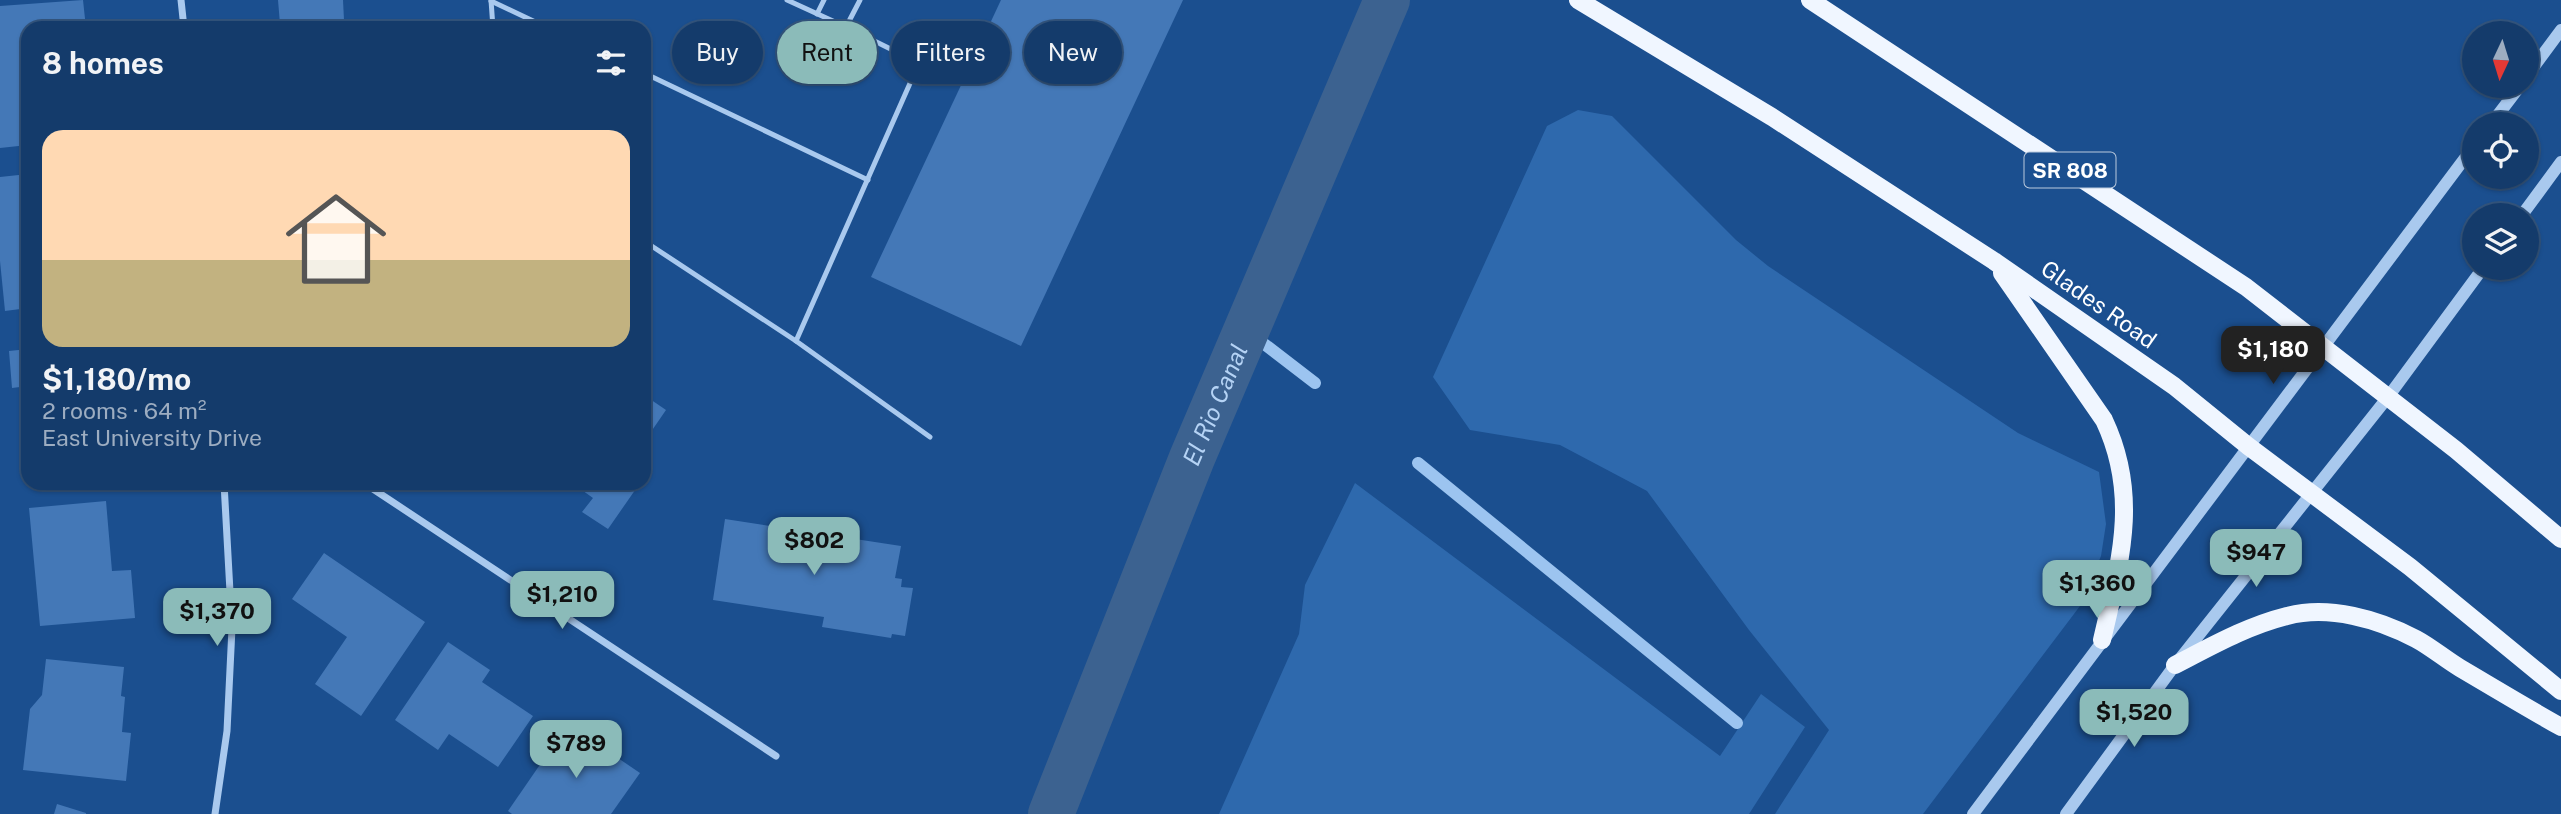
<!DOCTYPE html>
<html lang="en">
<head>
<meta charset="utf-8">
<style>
	body { margin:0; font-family:"Public Sans",sans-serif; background:#1d4271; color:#f1f3f6; height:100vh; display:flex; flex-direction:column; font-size:26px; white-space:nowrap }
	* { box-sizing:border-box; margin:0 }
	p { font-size:23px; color:#9dadc1 }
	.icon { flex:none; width:38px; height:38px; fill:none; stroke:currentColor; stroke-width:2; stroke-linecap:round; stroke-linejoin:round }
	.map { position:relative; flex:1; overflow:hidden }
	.drawer { position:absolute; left:21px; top:21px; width:630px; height:469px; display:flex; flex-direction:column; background:#143b6b; border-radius:21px; box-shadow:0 2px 5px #0004,0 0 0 2px #33557e }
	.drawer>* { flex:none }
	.banner { position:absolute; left:672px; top:21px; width:665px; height:63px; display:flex; gap:14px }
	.needle { width:46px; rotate:184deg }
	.tools { position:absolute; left:2462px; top:21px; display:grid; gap:14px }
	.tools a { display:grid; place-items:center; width:77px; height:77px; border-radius:50%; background:#143b6b; box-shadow:0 2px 5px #0004,0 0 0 2px #33557e; font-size:35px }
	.price { position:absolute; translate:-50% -60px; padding:0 16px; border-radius:14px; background:#8bbbb9; color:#111; font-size:23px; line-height:46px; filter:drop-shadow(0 2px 4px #0008) }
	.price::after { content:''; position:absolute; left:50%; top:42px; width:21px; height:16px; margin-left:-10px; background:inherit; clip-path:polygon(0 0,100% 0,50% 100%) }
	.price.selected { background:#222; color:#fff }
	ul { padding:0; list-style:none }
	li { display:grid; align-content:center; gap:14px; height:371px; padding:0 21px }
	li+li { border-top:2px solid #33557e }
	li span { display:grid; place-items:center; height:217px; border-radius:21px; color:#555 }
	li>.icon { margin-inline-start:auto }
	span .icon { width:126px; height:126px; fill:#fffc; stroke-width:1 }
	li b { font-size:30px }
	h2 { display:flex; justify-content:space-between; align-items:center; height:84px; padding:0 21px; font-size:30px }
	.tag { padding:0 24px; border-radius:32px; background:#143b6b; box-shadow:0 2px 5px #0004,0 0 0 2px #33557e; font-size:24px; line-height:63px }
	.tag.selected { background:#8bbbb9; color:#111 }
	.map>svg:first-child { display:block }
	.green { fill:#2e69ad }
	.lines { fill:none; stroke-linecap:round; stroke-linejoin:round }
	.stream { stroke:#9cc4f0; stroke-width:12 }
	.canal { stroke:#3c6290; stroke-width:46 }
	.building { fill:#4478b7 }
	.service { stroke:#a9c9ee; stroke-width:5 }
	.minor { stroke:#a9c9ee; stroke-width:7 }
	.tertiary { stroke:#a9c9ee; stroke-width:12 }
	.primary { stroke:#f0f6ff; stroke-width:18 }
	.labels { text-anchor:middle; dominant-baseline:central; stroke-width:5; stroke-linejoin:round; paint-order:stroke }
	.shield { fill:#1b4f8f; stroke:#bbcadd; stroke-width:2 }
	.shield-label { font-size:21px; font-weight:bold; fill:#fff }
	.street-label { font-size:23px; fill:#fff; stroke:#1b4f8f }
	.water-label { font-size:24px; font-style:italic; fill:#b5d3f5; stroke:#1b4f8f }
</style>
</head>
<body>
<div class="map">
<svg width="2561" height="814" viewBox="0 0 2561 814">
	<rect width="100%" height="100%" fill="#1b4f8f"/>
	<g class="green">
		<polygon points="1578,110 1612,116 1736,240 1768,266 2018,433 2099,472 2106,524 2101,556 2080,606 1923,814 1775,814 1829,730 1749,630 1647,491 1560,445 1470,430 1433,377 1547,126"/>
		<polygon points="1355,483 1720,756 1761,694 1805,727 1749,814 1219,814 1299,634 1305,585"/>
	</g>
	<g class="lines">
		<g class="stream">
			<polyline points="1246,330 1315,383"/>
			<polyline points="1418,463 1737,723"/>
		</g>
		<path class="canal" id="s1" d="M1051 814 1192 458 1387 0"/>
	</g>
	<g class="building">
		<polygon points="83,0 86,28 28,28 28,145 0,148 0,6"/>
		<polygon points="278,0 343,0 344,20 280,24"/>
		<polygon points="1001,0 1183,0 1021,346 871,277"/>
		<polygon points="28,174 28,308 5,311 0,261 0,177"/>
		<polygon points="28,349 28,457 26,457 20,387 12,388 9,351"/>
		<polygon points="644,395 666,410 644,442"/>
		<polygon points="572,483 640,483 608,529 582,512 593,498"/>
		<polygon points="106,501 112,571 131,570 135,618 40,626 29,508"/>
		<polygon points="725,519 901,546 895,578 902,579 901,587 913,588 905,636 892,634 891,638 822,627 824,617 713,600"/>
		<polygon points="324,553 425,622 361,716 315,684 347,637 292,599"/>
		<polygon points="448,642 490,670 482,682 533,716 498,767 449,734 438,750 395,720"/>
		<polygon points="46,659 124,667 121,696 125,697 122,732 131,733 126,781 23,770 30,709 42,695"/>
		<polygon points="568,724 640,773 611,814 512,814 508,811"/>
		<polygon points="57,804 86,813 86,814 54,814"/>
	</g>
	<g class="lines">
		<g class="service">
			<polyline points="491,0 493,28"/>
			<polyline points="787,0 846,27"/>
			<polyline points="491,1 548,28"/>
			<polyline points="817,14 824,0"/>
			<polyline points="644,73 868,180"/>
			<polyline points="644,241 796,341 930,437"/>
			<polyline points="796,341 919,63 846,27 860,0"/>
		</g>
		<g class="minor">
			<polyline points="181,0 184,28"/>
			<polyline points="364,483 776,756"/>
			<polyline points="215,814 227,731 232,628 224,483"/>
		</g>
		<g class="tertiary">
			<polyline points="2527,76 2561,30"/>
			<polyline points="2491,124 2520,86"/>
			<polyline points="2522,215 2561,162"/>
			<polyline points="1973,814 2474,146"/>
			<polyline points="2066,814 2175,665 2388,397 2483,268"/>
		</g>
		<g class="primary">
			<polyline points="1578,0 1772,117 1994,261 2174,386 2248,446 2410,567 2561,691"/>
			<polyline points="1810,0 2246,287 2456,450 2561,539"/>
			<path d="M2002 273 2104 420C2140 496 2120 562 2102 640"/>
			<path d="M2175 665C2212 646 2247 626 2287 616 2329 605 2378 619 2416 639 2431 647 2445 659 2460 668 2494 688 2527 708 2561 727"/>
		</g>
	</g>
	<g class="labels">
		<rect class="shield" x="2024.5" y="152.5" width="91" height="35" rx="5"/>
		<g class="shield-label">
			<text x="2070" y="170">SR 808</text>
		</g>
		<g class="street-label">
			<text transform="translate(2099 304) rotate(35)">Glades Road</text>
		</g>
		<g class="water-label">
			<text stroke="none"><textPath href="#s1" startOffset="441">El Rio Canal</textPath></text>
		</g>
	</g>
</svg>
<div class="tools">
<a><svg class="needle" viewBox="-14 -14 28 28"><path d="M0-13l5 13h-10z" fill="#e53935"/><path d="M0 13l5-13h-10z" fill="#9dadc1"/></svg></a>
<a><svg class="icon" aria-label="locate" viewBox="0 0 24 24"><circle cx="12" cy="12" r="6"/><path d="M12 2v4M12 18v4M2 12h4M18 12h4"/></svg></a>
<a><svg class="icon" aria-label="layers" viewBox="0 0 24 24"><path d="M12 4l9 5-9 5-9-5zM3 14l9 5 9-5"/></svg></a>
</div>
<b class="price selected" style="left:2273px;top:386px">$1,180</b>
<b class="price" style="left:814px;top:577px">$802</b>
<b class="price" style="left:2256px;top:589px">$947</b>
<b class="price" style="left:2097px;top:620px">$1,360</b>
<b class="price" style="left:562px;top:631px">$1,210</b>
<b class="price" style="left:217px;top:648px">$1,370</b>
<b class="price" style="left:2134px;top:749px">$1,520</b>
<b class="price" style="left:576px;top:780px">$789</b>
<div class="banner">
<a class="tag">Buy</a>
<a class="tag selected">Rent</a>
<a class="tag">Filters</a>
<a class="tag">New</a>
</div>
<section class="drawer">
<h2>8 homes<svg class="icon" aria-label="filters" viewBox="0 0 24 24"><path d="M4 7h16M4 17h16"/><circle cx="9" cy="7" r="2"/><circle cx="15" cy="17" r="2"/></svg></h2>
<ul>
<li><span style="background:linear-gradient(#ffd9b3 60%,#c2b280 0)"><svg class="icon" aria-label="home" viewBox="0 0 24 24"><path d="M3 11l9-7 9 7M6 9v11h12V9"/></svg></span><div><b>$1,180/mo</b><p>2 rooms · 64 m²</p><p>East University Drive</p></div></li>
</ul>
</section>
</div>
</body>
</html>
